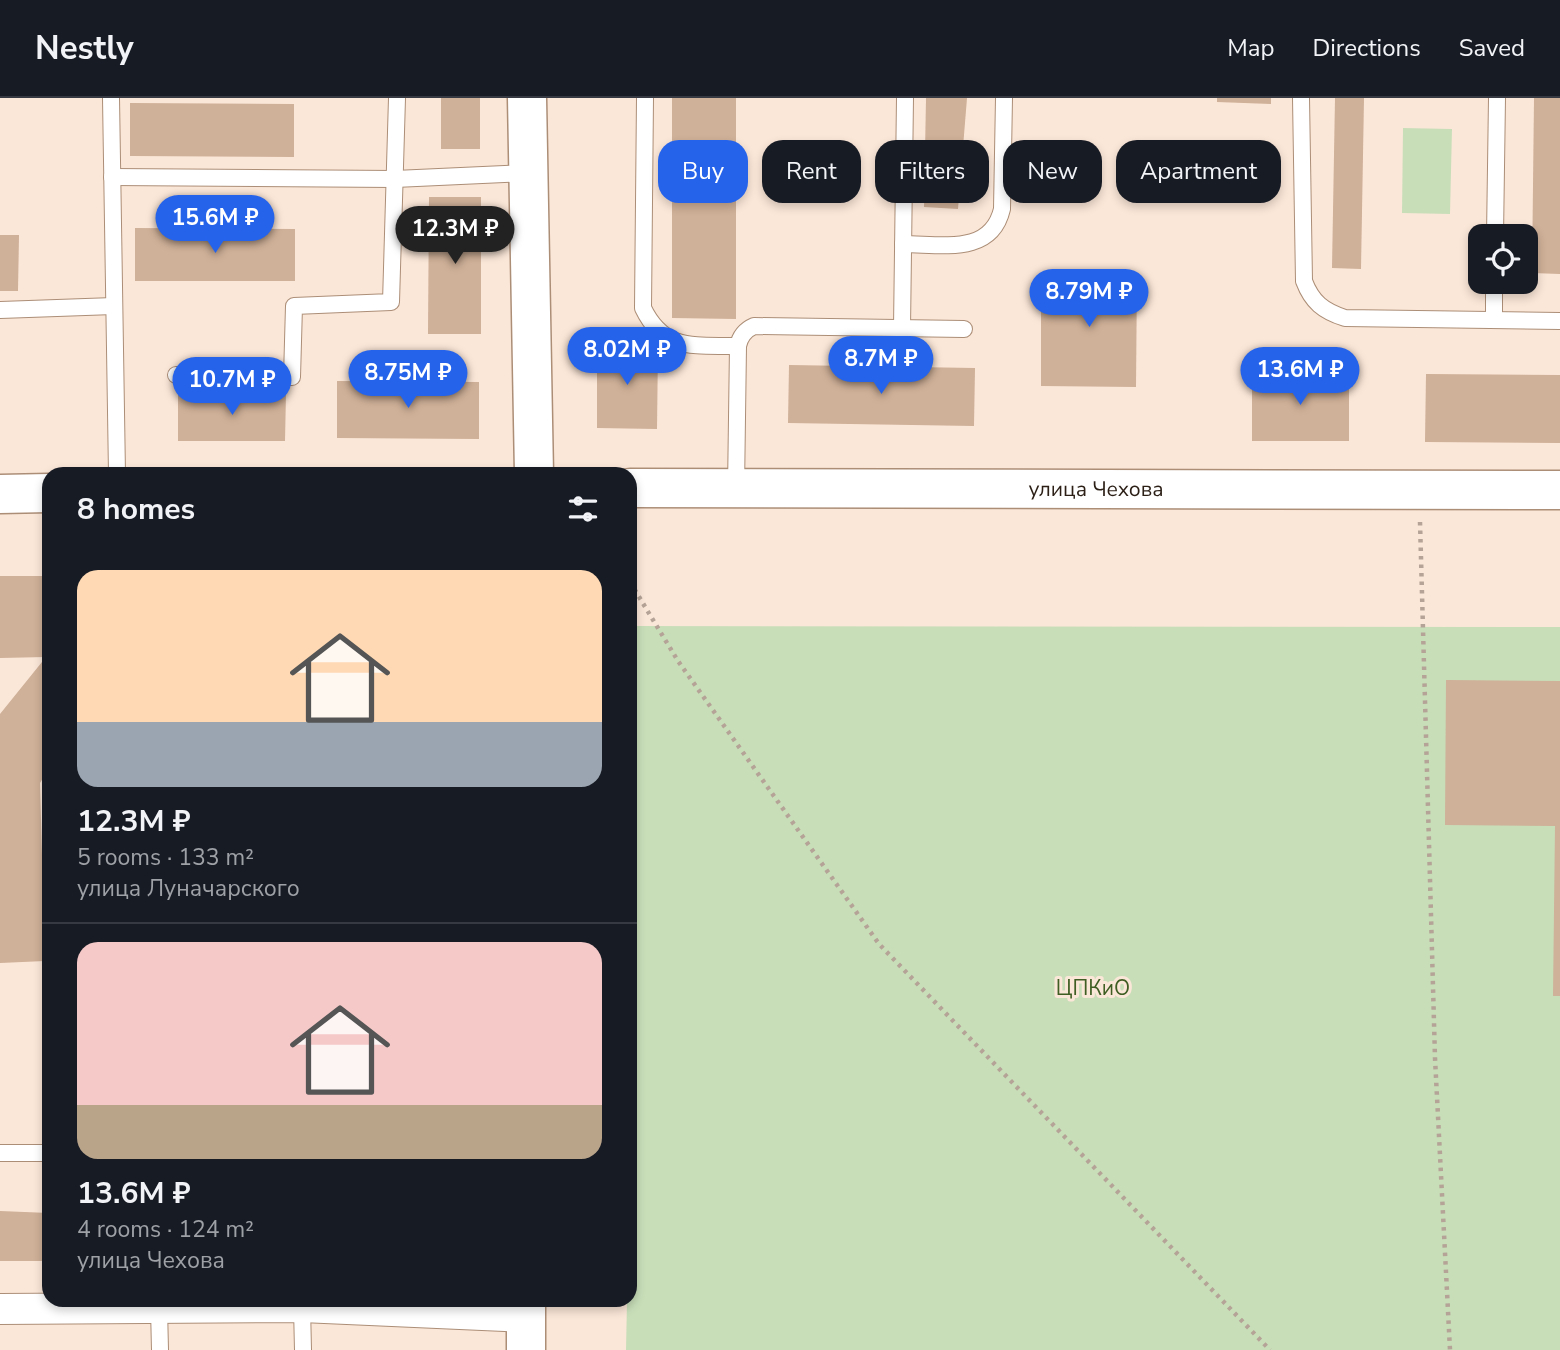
<!DOCTYPE html>
<html lang="en">
<head>
<meta charset="utf-8">
<style>
	body { margin:0; font-family:"Nunito Sans",sans-serif; background:#242831; color:#f1f3f6; height:100vh; display:flex; flex-direction:column; font-size:26px; white-space:nowrap }
	* { box-sizing:border-box; margin:0 }
	p { font-size:23px; color:#9ea1a6 }
	.icon { flex:none; width:38px; height:38px; fill:none; stroke:currentColor; stroke-width:2; stroke-linecap:round; stroke-linejoin:round }
	.map { position:relative; flex:1; overflow:hidden }
	.side { position:absolute; left:42px; top:369px; width:595px; height:840px; display:flex; flex-direction:column; background:#171b24; border-radius:21px; box-shadow:0 4px 10px #0003 }
	.side>* { flex:none }
	.banner { position:absolute; left:658px; top:42px; width:665px; height:63px; display:flex; gap:14px }
	.controls { position:absolute; left:1468px; top:126px; display:grid; gap:14px }
	.controls a { display:grid; place-items:center; width:70px; height:70px; border-radius:14px; background:#171b24; box-shadow:0 4px 10px #0003; font-size:35px }
	.price { position:absolute; translate:-50% -60px; padding:0 16px; border-radius:24px; background:#2563eb; color:#fff; font-size:23px; line-height:46px; filter:drop-shadow(0 2px 4px #0008) }
	.price::after { content:''; position:absolute; left:50%; top:42px; width:21px; height:16px; margin-left:-10px; background:inherit; clip-path:polygon(0 0,100% 0,50% 100%) }
	.price.current { background:#222; color:#fff }
	ul { padding:0; list-style:none }
	li { display:grid; align-content:center; gap:14px; height:371px; padding:0 35px }
	li+li { border-top:2px solid #363941 }
	li span { display:grid; place-items:center; height:217px; border-radius:21px; color:#555 }
	li>.icon { margin-inline-start:auto }
	span .icon { width:126px; height:126px; fill:#fffc; stroke-width:1 }
	li b { font-size:30px }
	h2 { display:flex; justify-content:space-between; align-items:center; height:84px; padding:0 35px; font-size:30px }
	.pill { padding:0 24px; border-radius:21px; background:#171b24; box-shadow:0 4px 10px #0003; font-size:24px; line-height:63px }
	.pill.current { background:#2563eb; color:#fff }
	header { display:flex; align-items:center; gap:42px; box-sizing:border-box; height:98px; padding:0 35px; background:#171b24; border-bottom:2px solid #363941 }
	header strong { font-size:33px }
	nav { display:flex; gap:38px; margin-inline-start:auto; font-size:24px }
	.map>svg:first-child { display:block }
	.green { fill:#c8deb9 }
	.building { fill:#cfb098 }
	.lines { fill:none; stroke-linecap:round; stroke-linejoin:round }
	.service-casing { stroke:#ac8e77; stroke-width:18 }
	.minor-casing { stroke:#ac8e77; stroke-width:32 }
	.tertiary-casing { stroke:#ac8e77; stroke-width:41 }
	.path { stroke:#b4a396; stroke-width:4.5; stroke-dasharray:3.5 5; stroke-linecap:butt }
	.service { stroke:#fff; stroke-width:16 }
	.minor { stroke:#fff; stroke-width:30 }
	.tertiary { stroke:#fff; stroke-width:38 }
	.labels { text-anchor:middle; dominant-baseline:central; stroke-width:6; stroke-linejoin:round; paint-order:stroke }
	.street-label { font-size:21px; fill:#2b1f16; stroke:#fbe7d8 }
	.park-label { font-size:21px; fill:#3e5e23; stroke:#fbe7d8 }
</style>
</head>
<body>
<header>
<strong>Nestly</strong>
<nav><a>Map</a><a>Directions</a><a>Saved</a></nav>
</header>
<div class="map">
<svg width="1560" height="1252" viewBox="0 0 1560 1252">
	<rect width="100%" height="100%" fill="#fbe7d8"/>
	<g class="green">
		<polygon points="1403,30 1452,31 1450,116 1402,115"/>
		<polygon points="630,528 1560,529 1560,1252 626,1252 627,1202 630,1202"/>
	</g>
	<g class="building">
		<rect x="441" y="0" width="39" height="51"/>
		<polygon points="672,0 736,0 736,221 672,220"/>
		<polygon points="926,0 967,0 958,111 924,109"/>
		<polygon points="1217,0 1271,0 1271,6 1217,4"/>
		<polygon points="1335,0 1364,0 1361,171 1332,170"/>
		<polygon points="1534,0 1560,0 1560,176 1532,175"/>
		<polygon points="130,5 294,6 294,59 130,58"/>
		<polygon points="429,99 481,99 481,236 428,236"/>
		<polygon points="135,130 295,131 295,183 135,183"/>
		<polygon points="0,137 19,137 18,193 0,193"/>
		<polygon points="1041,174 1137,175 1136,289 1041,288"/>
		<polygon points="597,248 658,248 657,331 597,330"/>
		<polygon points="789,267 975,270 974,328 788,325"/>
		<polygon points="1252,275 1349,276 1349,343 1252,343"/>
		<polygon points="1426,276 1560,277 1560,345 1425,344"/>
		<polygon points="337,283 479,284 479,341 337,340"/>
		<polygon points="178,295 286,295 285,343 178,343"/>
		<polygon points="0,478 49,478 49,670 40,685 45,863 0,865 0,616 46,559 0,560"/>
		<polygon points="1446,582 1560,583 1560,898 1553,898 1555,728 1445,727"/>
		<polygon points="0,1113 49,1115 49,1163 0,1163"/>
	</g>
	<g class="lines">
		<g class="service-casing">
			<g id="service">
				<polyline points="111,0 117,376"/>
				<path d="M645 0 643 210C664 254 695 247 738 248"/>
				<path d="M1301 0 1304 183C1312 204 1323 213 1345 220L1560 223"/>
				<polyline points="112,79 395,81 528,75"/>
				<polyline points="1495,138 1497,0"/>
				<path d="M903 146C941 146 991 158 1002 111L1004 0"/>
				<polyline points="0,212 114,208"/>
				<polyline points="1494,222 1494,184"/>
				<polyline points="902,230 905,0"/>
				<polyline points="176,277 292,279 294,208 391,204 397,0"/>
				<path d="M736 391 738 248C740 238 745 232 754 228L964 231"/>
				<polyline points="0,1055 49,1055"/>
				<polyline points="302,1209 303,1252"/>
				<polyline points="159,1210 160,1252"/>
			</g>
		</g>
		<g class="minor-casing">
			<polyline id="minor" points="0,1211 302,1209 526,1219"/>
		</g>
		<g class="tertiary-casing">
			<g id="tertiary">
				<polyline points="527,0 534,376"/>
				<path id="s1" d="M630 390 1560 392"/>
				<polyline points="0,396 49,395"/>
				<polyline points="526,1252 526,1202"/>
			</g>
		</g>
		<g class="path">
			<polyline points="1420,424 1435,960 1450,1252"/>
			<polyline points="630,484 678,563 879,846 1270,1252"/>
		</g>
		<use href="#service" class="service"/>
		<use href="#minor" class="minor"/>
		<use href="#tertiary" class="tertiary"/>
	</g>
	<g class="labels">
		<g class="street-label">
			<text stroke="none"><textPath href="#s1" startOffset="466">улица Чехова</textPath></text>
		</g>
		<g class="park-label">
			<text x="1093" y="890">ЦПКиО</text>
		</g>
	</g>
</svg>
<div class="controls">
<a><svg class="icon" aria-label="locate" viewBox="0 0 24 24"><circle cx="12" cy="12" r="6"/><path d="M12 2v4M12 18v4M2 12h4M18 12h4"/></svg></a>
</div>
<b class="price" style="left:215px;top:157px">15.6M ₽</b>
<b class="price current" style="left:455px;top:168px">12.3M ₽</b>
<b class="price" style="left:1089px;top:231px">8.79M ₽</b>
<b class="price" style="left:627px;top:289px">8.02M ₽</b>
<b class="price" style="left:881px;top:298px">8.7M ₽</b>
<b class="price" style="left:1300px;top:309px">13.6M ₽</b>
<b class="price" style="left:408px;top:312px">8.75M ₽</b>
<b class="price" style="left:232px;top:319px">10.7M ₽</b>
<div class="banner">
<a class="pill current">Buy</a>
<a class="pill">Rent</a>
<a class="pill">Filters</a>
<a class="pill">New</a>
<a class="pill">Apartment</a>
</div>
<section class="side">
<h2>8 homes<svg class="icon" aria-label="filters" viewBox="0 0 24 24"><path d="M4 7h16M4 17h16"/><circle cx="9" cy="7" r="2"/><circle cx="15" cy="17" r="2"/></svg></h2>
<ul>
<li><span style="background:linear-gradient(#ffd9b3 70%,#9aa5b1 0)"><svg class="icon" aria-label="home" viewBox="0 0 24 24"><path d="M3 11l9-7 9 7M6 9v11h12V9"/></svg></span><div><b>12.3M ₽</b><p>5 rooms · 133 m²</p><p>улица Луначарского</p></div></li>
<li><span style="background:linear-gradient(#f6c9c9 75%,#b9a48a 0)"><svg class="icon" aria-label="home" viewBox="0 0 24 24"><path d="M3 11l9-7 9 7M6 9v11h12V9"/></svg></span><div><b>13.6M ₽</b><p>4 rooms · 124 m²</p><p>улица Чехова</p></div></li>
</ul>
</section>
</div>
</body>
</html>
